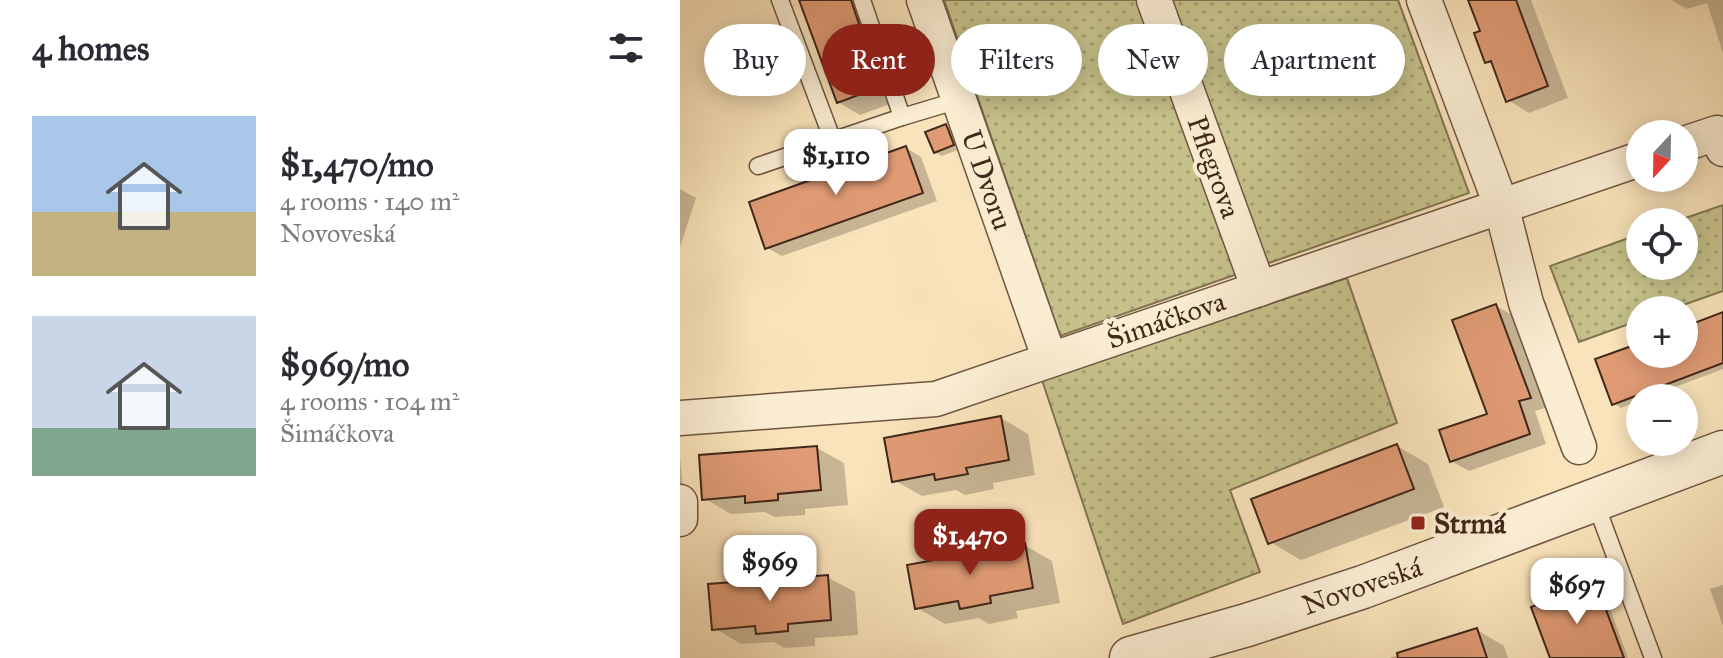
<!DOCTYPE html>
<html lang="en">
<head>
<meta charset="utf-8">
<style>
	body { margin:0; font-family:"IM FELL Great Primer",serif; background:#f7f7f7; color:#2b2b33; height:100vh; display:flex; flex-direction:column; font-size:30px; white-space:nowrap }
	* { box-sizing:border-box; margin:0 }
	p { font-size:26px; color:#7c7c81 }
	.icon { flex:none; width:44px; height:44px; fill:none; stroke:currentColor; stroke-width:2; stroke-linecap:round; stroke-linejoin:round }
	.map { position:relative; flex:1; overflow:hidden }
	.side { display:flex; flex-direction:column; background:#fff; width:680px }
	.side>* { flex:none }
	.hud { position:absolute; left:24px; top:24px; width:760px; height:72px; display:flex; gap:16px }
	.needle { width:52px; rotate:202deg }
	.buttons { position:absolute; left:946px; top:120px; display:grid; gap:16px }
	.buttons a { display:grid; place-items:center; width:72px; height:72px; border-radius:50%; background:#fff; box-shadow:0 4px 20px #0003; font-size:40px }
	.price { position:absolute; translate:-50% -68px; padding:0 18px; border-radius:16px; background:#fff; color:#222; font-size:26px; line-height:52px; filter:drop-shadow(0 2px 4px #0008) }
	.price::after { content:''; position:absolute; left:50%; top:48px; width:24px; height:18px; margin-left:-12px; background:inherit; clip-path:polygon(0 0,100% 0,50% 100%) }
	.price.on { background:#8f2418; color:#fff }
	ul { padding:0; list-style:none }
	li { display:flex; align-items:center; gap:24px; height:200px; padding:0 32px }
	li span { display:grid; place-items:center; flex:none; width:224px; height:160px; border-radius:0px; color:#555 }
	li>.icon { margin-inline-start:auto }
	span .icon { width:96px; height:96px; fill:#fffc; stroke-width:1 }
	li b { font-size:34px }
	h2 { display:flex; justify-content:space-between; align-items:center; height:96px; padding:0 32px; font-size:34px }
	.chip { padding:0 28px; border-radius:36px; background:#fff; box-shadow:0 4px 20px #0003; font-size:28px; line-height:72px }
	.chip.on { background:#8f2418; color:#fff }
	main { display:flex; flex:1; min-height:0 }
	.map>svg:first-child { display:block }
	.green { fill:url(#green-dots); stroke:#827452; stroke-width:2 }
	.shadow { fill:#0003 }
	.building { fill:#e09b75; stroke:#3f271a; stroke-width:2 }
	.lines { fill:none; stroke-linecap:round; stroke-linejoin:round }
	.service-casing { stroke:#6e5642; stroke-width:19 }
	.minor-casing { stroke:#6e5642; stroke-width:37 }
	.tertiary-casing { stroke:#6e5642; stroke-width:45 }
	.service { stroke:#fbedd2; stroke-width:16 }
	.minor { stroke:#fbedd2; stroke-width:34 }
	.tertiary { stroke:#fbedd2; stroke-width:42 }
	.poi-dot { fill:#8f2418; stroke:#fbedd2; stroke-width:3 }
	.labels { text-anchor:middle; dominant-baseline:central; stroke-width:8; stroke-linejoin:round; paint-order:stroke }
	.street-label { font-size:28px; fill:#3f271a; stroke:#fbedd2 }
	.poi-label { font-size:28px; font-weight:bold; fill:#3f271a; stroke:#fbedd2; text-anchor:start }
</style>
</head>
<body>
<main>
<section class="side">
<h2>4 homes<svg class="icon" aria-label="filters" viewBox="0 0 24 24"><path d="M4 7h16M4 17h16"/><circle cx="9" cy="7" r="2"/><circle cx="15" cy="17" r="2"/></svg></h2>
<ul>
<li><span style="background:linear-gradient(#a9c7e8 60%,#c2b280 0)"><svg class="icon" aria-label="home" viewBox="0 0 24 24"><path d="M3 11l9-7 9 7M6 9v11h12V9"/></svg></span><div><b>$1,470/mo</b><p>4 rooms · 140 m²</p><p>Novoveská</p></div></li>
<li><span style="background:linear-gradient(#c9d6e8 70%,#7fa58c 0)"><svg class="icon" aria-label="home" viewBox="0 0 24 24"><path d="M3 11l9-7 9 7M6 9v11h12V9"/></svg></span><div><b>$969/mo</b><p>4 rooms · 104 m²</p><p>Šimáčkova</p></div></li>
</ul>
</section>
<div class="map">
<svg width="1043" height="658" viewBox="0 0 1043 658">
	<defs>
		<pattern id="green-dots" width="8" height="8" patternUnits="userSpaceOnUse" patternTransform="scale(2)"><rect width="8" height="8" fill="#c6c18a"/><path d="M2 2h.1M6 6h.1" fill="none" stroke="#a29d70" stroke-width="1.8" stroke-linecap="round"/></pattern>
	</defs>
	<rect width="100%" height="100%" fill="#f9e3ba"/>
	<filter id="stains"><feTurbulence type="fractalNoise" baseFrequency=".0025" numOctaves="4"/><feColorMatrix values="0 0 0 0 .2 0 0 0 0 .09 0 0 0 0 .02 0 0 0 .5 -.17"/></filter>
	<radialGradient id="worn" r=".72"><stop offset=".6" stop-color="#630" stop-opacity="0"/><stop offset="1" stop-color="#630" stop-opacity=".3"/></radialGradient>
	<g class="green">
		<polygon points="264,0 718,0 789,193 380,336"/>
		<polygon points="1043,205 1043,291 989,310 960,310 960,320 899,342 870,266 960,234 960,266 1004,266 1004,222 994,222"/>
		<polygon points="667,278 717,423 550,490 580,572 443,624 362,380"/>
	</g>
	<g class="shadow">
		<polygon points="121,0 189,0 221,100 180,115 158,102"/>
		<polygon points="790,0 851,0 888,98 849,113 828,100 815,66 807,62 802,32"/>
		<polygon points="991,0 1043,0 1043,53 1027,3 1007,9"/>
		<polygon points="266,126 273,130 280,149 262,156 255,152"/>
		<polygon points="226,148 241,157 257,201 102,256 87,248"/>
		<polygon points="0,189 16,198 0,247"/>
		<polygon points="816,306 834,316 868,407 855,411 866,444 789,471 771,461 810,416"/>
		<polygon points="1043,314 1043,369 966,398 960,398 960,400 941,408 933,403 960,345 960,354 1004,354 1004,329"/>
		<polygon points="321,418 348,434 355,475 313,483 314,489 285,495 276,490 242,496 214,480"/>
		<polygon points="717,446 748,464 764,507 621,560 590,542"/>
		<polygon points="137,448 164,463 168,505 125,509 125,515 95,517 85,512 51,514 24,498"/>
		<polygon points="0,458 5,510 0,510"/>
		<polygon points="344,545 372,561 380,603 336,611 338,618 309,624 299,618 265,624 237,608"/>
		<polygon points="147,577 175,592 178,635 135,638 135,646 105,648 93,642 61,644 34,628"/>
		<polygon points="916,585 923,589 948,658 872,658"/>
		<polygon points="1043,585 1043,626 1030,589"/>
		<polygon points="797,630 824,646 828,658 709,658"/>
	</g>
	<g class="building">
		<polygon points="119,0 171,0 200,87 157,103"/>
		<polygon points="788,0 836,0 868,86 826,102 811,61 805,63 794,33 800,31"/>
		<polygon points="266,124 274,145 254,153 245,132"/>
		<polygon points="226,146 243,193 85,249 69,202"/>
		<polygon points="816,304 851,398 839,401 850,434 770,462 759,430 807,414 772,320"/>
		<polygon points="1043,312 1043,363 932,405 915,359 960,343 960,354 1004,354 1004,327"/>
		<polygon points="321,416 329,460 286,468 288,474 255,480 254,474 212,482 204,438"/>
		<polygon points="717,444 734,489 588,544 571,499"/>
		<polygon points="137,446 141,490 98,494 98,500 65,503 65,496 22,500 19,455"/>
		<polygon points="345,543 353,588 310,596 311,603 280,609 278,601 235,609 227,565"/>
		<polygon points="148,575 151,620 108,624 108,631 76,634 75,626 32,630 28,584"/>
		<polygon points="916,583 944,658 870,658 851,607"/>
		<polygon points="797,628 807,658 718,658 717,653"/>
	</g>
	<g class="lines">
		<g class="service-casing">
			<g id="service">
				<polyline points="100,0 153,141"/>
				<polyline points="182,0 222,117"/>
				<polyline points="78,166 222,117 279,100"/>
				<polyline points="915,502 973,658"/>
			</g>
		</g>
		<g class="minor-casing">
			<g id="minor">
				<polyline points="244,0 370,360"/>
				<polyline points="474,0 579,289"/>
				<polyline points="744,0 821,205 846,303 899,447"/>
				<polyline points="1004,144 1037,133 1043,149"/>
				<polyline points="0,418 256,399 960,159"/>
				<polyline points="0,502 0,519"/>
			</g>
		</g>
		<g class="tertiary-casing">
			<polyline id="tertiary" points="451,658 567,625 683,587 1043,452"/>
		</g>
		<use href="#service" class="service"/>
		<use href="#minor" class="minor"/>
		<use href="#tertiary" class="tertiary"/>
	</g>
	<rect class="poi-dot" x="730" y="515" width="16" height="16" rx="4"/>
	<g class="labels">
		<g class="street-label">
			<text transform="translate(534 167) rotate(70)">Pflegrova</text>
			<text transform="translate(307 180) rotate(71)">U Dvoru</text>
			<text transform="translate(486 320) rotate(-19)">Šimáčkova</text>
			<text transform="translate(682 586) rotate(-19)">Novoveská</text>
		</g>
		<g class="poi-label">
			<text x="754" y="523">Strmá</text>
		</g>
	</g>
	<rect width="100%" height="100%" filter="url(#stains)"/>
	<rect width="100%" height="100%" fill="url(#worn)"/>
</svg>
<div class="buttons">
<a><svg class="needle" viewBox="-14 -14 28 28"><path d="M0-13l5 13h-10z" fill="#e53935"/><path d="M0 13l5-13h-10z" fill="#7c7c81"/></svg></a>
<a><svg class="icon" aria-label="locate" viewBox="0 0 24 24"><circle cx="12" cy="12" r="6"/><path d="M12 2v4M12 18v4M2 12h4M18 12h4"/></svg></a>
<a>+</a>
<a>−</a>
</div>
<b class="price" style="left:156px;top:197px">$1,110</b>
<b class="price on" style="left:290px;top:577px">$1,470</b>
<b class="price" style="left:90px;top:603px">$969</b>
<b class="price" style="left:897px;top:626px">$697</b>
<div class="hud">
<a class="chip">Buy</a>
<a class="chip on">Rent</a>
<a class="chip">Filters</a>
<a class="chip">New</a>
<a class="chip">Apartment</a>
</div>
</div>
</main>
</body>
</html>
